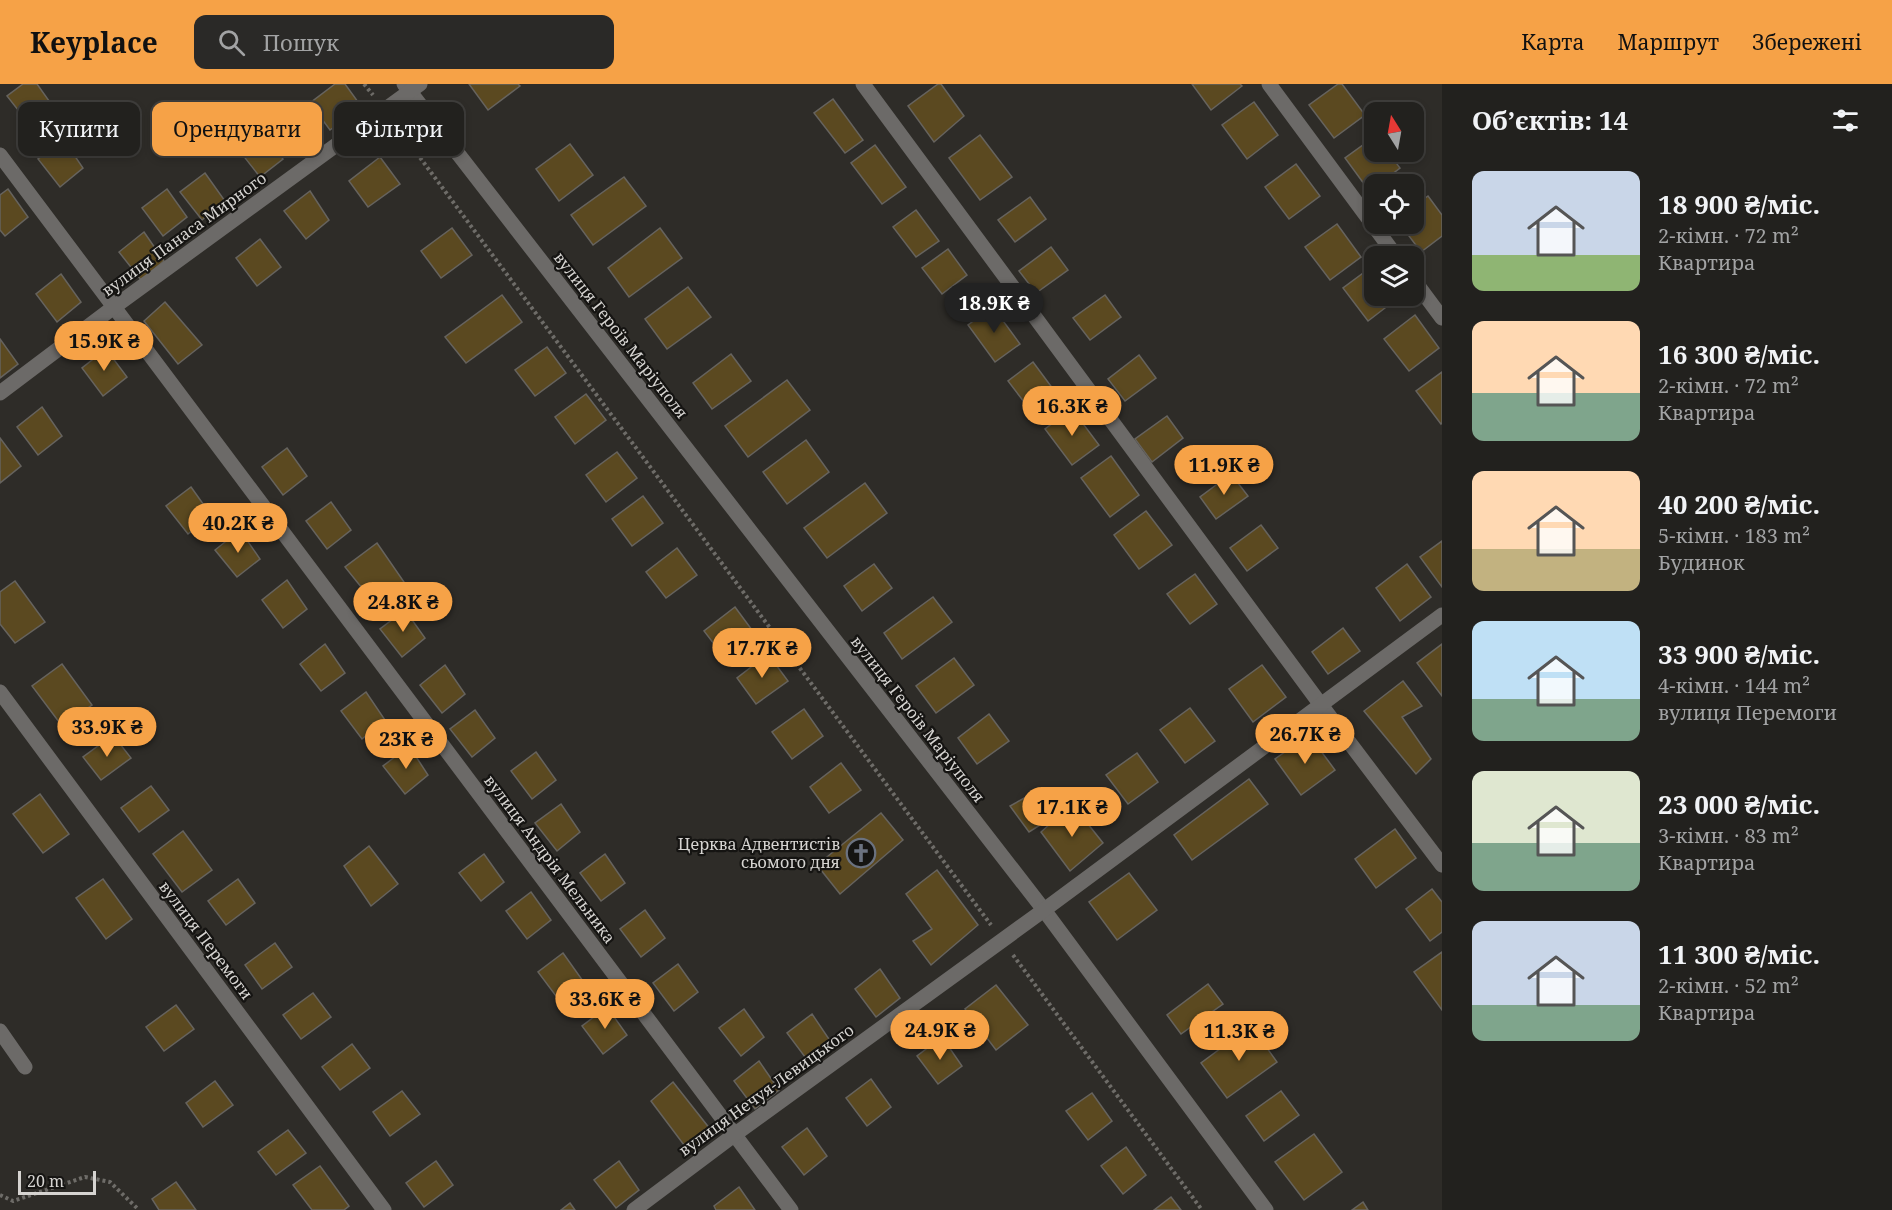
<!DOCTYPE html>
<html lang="uk">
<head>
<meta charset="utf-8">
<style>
	body { margin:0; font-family:"Noto Serif",serif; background:#2a2927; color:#f1f3f6; height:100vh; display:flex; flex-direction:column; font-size:22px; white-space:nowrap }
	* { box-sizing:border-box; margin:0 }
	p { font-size:20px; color:#a2a3a4 }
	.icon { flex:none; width:33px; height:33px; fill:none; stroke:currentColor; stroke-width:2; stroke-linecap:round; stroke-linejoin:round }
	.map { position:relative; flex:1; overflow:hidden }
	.details { display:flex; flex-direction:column; background:#22211e; width:450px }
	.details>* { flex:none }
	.top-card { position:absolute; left:18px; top:18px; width:570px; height:54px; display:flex; gap:12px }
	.needle { width:39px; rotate:349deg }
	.tools { position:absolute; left:1364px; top:18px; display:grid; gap:12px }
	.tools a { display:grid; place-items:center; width:60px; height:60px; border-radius:12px; background:#22211e; box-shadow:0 3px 9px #0003,0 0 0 2px #3f3e3c; font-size:30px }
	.scale { position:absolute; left:18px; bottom:15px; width:78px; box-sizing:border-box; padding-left:6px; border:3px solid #d6d4d1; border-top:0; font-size:16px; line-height:21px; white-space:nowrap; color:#d6d4d1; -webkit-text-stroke:4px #151412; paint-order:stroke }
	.price { position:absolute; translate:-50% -51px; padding:0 14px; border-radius:21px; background:#f6a247; color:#111; font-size:20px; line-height:39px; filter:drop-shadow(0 2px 3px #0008) }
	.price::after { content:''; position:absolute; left:50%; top:36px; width:18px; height:14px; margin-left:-9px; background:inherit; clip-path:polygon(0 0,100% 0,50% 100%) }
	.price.selected { background:#222; color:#fff }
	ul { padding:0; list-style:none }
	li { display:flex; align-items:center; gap:18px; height:150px; padding:0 30px }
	li span { display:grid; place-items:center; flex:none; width:168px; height:120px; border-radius:12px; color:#555 }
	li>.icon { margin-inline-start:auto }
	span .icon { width:72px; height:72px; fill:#fffc; stroke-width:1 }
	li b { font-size:26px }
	h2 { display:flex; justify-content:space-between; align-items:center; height:72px; padding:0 30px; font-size:26px }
	.chip { padding:0 21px; border-radius:12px; background:#22211e; box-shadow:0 3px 9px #0003,0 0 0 2px #3f3e3c; font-size:21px; line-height:54px }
	.chip.selected { background:#f6a247; color:#111 }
	header { display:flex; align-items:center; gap:36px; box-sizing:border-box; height:84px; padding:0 30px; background:#f6a247; color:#111 }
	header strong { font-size:28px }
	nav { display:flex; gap:33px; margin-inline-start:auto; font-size:21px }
	.search { width:420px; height:54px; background:#2a2927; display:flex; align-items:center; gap:15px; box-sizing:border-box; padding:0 21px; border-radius:12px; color:#a2a3a4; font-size:22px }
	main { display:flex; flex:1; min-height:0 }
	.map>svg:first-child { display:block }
	.building { fill:#5b4920; stroke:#66635e; stroke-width:1.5 }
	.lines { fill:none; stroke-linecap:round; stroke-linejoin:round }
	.path { stroke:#6e6c68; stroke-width:4; stroke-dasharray:3 3; stroke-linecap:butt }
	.minor { stroke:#6c6a68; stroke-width:15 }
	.labels { text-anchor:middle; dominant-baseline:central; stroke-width:4.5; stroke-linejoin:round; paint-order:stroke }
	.street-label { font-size:16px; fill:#d6d4d1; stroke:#151412 }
	.poi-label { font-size:16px; fill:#d6d4d1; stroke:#151412; text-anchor:end }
</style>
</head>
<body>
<header>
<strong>Keyplace</strong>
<div class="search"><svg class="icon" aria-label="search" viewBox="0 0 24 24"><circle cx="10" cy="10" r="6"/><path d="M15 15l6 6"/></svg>Пошук</div>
<nav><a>Карта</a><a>Маршрут</a><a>Збережені</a></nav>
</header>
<main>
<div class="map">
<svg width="1442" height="1126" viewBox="0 0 1442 1126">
	<rect width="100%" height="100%" fill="#2e2c28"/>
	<g class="building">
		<polygon points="23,0 37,0 52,21 29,40 7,12"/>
		<polygon points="335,0 345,0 361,22 330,46 310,19"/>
		<polygon points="469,0 518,0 520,2 488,26"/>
		<polygon points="938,0 941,0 964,32 934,58 908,22"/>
		<polygon points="1192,0 1240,0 1242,2 1211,26"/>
		<polygon points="1338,0 1342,0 1365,31 1334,54 1309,21"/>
		<polygon points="833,15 863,56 845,69 814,29"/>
		<polygon points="1254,18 1278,51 1247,75 1222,41"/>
		<polygon points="263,46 283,75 260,93 238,65"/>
		<polygon points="980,51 1012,93 980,116 949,74"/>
		<polygon points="1374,53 1374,68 1388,68 1400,84 1379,100 1374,100 1374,104 1370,108 1345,74"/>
		<polygon points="64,56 83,84 60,103 38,75"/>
		<polygon points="570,60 593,91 559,117 536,85"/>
		<polygon points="875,61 906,103 882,120 851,79"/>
		<polygon points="380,73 400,100 368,123 349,97"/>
		<polygon points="1296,80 1320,112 1289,135 1265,103"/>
		<polygon points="205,89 225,117 202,136 180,108"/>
		<polygon points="624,93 646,122 593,161 571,131"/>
		<polygon points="8,105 28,133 5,152 0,146 0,111"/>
		<polygon points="167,105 187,133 163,152 142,124"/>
		<polygon points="310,107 329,136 306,155 284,127"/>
		<polygon points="1428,112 1442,131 1442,152 1421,168 1400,140 1413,140 1413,123"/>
		<polygon points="1030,113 1046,135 1015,158 998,136"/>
		<polygon points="916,126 939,157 916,173 893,143"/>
		<polygon points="1337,140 1361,173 1330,196 1305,163"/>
		<polygon points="452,144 472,171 441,194 421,167"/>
		<polygon points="660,144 682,174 629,213 608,184"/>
		<polygon points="144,148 164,177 141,196 119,168"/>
		<polygon points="260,155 281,183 257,202 236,174"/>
		<polygon points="1051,163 1068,186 1036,209 1019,187"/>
		<polygon points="948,165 967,191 942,210 922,184"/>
		<polygon points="1374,181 1374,212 1396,212 1398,214 1368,237 1343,204"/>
		<polygon points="61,190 81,218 57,238 36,210"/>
		<polygon points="688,203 711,233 667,265 645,235"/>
		<polygon points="502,211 522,238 466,279 445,253"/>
		<polygon points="1105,211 1121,233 1090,256 1073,234"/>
		<polygon points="165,218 202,261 178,280 144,237"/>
		<polygon points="993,223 1020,260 995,278 968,241"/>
		<polygon points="1415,231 1439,264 1409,287 1384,255"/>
		<polygon points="0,255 18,280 0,294"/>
		<polygon points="547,263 566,289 535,312 515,286"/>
		<polygon points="106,265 127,293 103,312 82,284"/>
		<polygon points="731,270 751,297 712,325 693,299"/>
		<polygon points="1139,271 1156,294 1125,317 1108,295"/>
		<polygon points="1033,278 1062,317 1037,335 1008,297"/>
		<polygon points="1442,288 1442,339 1441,340 1416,307"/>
		<polygon points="787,296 810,326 748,373 725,342"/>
		<polygon points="586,310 606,336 575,360 555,333"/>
		<polygon points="42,323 62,352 38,371 17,343"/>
		<polygon points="1072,325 1099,361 1072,381 1045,345"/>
		<polygon points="1167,332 1183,354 1152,378 1135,355"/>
		<polygon points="0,354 21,382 0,399"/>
		<polygon points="806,356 829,388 787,420 763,388"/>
		<polygon points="287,364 307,392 283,411 262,383"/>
		<polygon points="617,368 637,394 606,418 586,391"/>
		<polygon points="1111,372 1139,411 1110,433 1081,394"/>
		<polygon points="1231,390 1248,412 1216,435 1200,413"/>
		<polygon points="865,399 887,429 827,474 804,444"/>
		<polygon points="191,403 211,431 188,450 166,422"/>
		<polygon points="643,412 663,439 632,462 612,435"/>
		<polygon points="331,418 351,446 327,465 306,437"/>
		<polygon points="1146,427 1172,461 1139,485 1114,451"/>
		<polygon points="1261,441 1278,464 1247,487 1230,464"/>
		<polygon points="240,446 260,475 237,493 215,466"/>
		<polygon points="1442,457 1442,503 1420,473"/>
		<polygon points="377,459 404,498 374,519 345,483"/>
		<polygon points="677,464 697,491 666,514 646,488"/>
		<polygon points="874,480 892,504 862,527 844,502"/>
		<polygon points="1407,480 1431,513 1400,537 1376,504"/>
		<polygon points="1195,490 1217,520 1190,540 1167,510"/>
		<polygon points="287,496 307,525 283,544 262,516"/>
		<polygon points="15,497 45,538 15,559 0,540 0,508"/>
		<polygon points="933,513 952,538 902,575 884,549"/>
		<polygon points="735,523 755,550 724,573 704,547"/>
		<polygon points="405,526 425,554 402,573 380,545"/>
		<polygon points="1343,544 1360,567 1328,590 1312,568"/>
		<polygon points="325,560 345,589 321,607 300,580"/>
		<polygon points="1442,560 1442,612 1417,579"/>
		<polygon points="768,570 788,597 756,620 737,594"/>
		<polygon points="954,574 974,601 936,629 916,602"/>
		<polygon points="62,580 92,621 62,642 32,602"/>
		<polygon points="445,581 465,610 442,629 420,601"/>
		<polygon points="1262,581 1286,613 1253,638 1229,605"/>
		<polygon points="1403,597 1422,622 1402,633 1431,675 1416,690 1364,627"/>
		<polygon points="366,608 385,636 362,655 341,627"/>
		<polygon points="1190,624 1215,657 1185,679 1160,646"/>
		<polygon points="804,625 823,652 792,675 772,648"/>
		<polygon points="475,626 495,654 472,673 450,645"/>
		<polygon points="989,630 1009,657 977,680 958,654"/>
		<polygon points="113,651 131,674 101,696 83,673"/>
		<polygon points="1309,651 1335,686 1301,711 1275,675"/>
		<polygon points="409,662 428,691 405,710 383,682"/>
		<polygon points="536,668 556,696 532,715 511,687"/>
		<polygon points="1137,669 1158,698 1128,720 1106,691"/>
		<polygon points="841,679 861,706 829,729 810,703"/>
		<polygon points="1249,695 1268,720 1192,776 1174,751"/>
		<polygon points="151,702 169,726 139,748 121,724"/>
		<polygon points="1035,708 1053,733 1029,748 1010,722"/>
		<polygon points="40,710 69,750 43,769 13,730"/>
		<polygon points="561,720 580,748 557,767 535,739"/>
		<polygon points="1072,720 1103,759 1070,787 1041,748"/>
		<polygon points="881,729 903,756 840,810 817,781"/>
		<polygon points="1395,745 1416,774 1376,804 1355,775"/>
		<polygon points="183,747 212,786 182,808 153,770"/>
		<polygon points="369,762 398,800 371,822 344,782"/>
		<polygon points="484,770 504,798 481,817 459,789"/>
		<polygon points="605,770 625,799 601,817 580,789"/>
		<polygon points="937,786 978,841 931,881 913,857 932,845 906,810"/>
		<polygon points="1129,789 1157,826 1117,856 1089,818"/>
		<polygon points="103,795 132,835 106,855 76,814"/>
		<polygon points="238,795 255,819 226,841 208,817"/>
		<polygon points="1432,805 1442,818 1442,848 1430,857 1406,825"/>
		<polygon points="531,808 551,836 527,855 506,827"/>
		<polygon points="645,826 665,854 641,873 620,845"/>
		<polygon points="275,859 292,883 262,905 245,881"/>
		<polygon points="1442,868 1442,926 1414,888"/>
		<polygon points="563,869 583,897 559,916 538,888"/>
		<polygon points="678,880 698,908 674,927 653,899"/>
		<polygon points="880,885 900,914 876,933 855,905"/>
		<polygon points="1208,900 1223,920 1181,950 1167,931"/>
		<polygon points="996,901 1028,941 996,966 965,925"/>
		<polygon points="313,909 331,933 301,955 283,931"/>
		<polygon points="176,921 194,945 164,967 146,943"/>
		<polygon points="607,923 627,951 603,970 582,942"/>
		<polygon points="744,925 764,953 741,972 719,944"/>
		<polygon points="812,930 831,958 808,977 787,949"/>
		<polygon points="1251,942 1277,978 1227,1014 1201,979"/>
		<polygon points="942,953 962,982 938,1000 917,972"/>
		<polygon points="352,960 370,984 340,1006 322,983"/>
		<polygon points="759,977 779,1006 755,1025 734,997"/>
		<polygon points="871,995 891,1023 867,1042 846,1014"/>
		<polygon points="215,997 233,1021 203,1043 186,1019"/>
		<polygon points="673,998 714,1050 690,1069 651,1017"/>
		<polygon points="402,1007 420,1030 390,1052 373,1028"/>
		<polygon points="1281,1007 1299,1031 1264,1057 1246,1032"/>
		<polygon points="1092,1009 1112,1037 1088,1056 1066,1027"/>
		<polygon points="807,1044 827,1072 804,1091 782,1063"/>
		<polygon points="288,1046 306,1069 276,1091 258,1068"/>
		<polygon points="1314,1050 1342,1088 1304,1116 1275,1078"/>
		<polygon points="1126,1063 1146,1091 1123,1110 1101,1082"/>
		<polygon points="436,1077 453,1101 424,1123 406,1099"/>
		<polygon points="619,1077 639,1106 616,1124 594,1096"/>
		<polygon points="320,1082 349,1122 344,1126 312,1126 293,1101"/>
		<polygon points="176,1098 196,1126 159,1126 152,1115"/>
		<polygon points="739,1103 755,1126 716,1126 714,1122"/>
		<polygon points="1171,1113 1181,1126 1154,1126"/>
		<polygon points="1363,1118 1368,1126 1352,1126"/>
		<polygon points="570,1119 575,1126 561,1126"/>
	</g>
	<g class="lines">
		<g class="path">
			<polyline points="364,0 373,11"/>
			<polyline points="395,40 991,841"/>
			<polyline points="1013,871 1202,1126"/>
			<polyline points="0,1111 13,1117 85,1093 110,1098 139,1126"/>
		</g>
		<g class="minor">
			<polyline points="404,0 1044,826 1266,1126"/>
			<polyline points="863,0 1321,621 1442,781"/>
			<polyline points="1269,0 1396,172"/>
			<polyline points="0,71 791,1126"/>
			<polyline points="1413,195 1442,234"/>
			<polyline points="0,309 114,223 420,0"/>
			<polyline points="0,608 384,1126"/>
			<polyline points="0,947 25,983"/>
			<polyline points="634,1126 734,1051 1044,826 1442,531"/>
		</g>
	</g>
	<defs>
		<g id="church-ring" transform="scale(1.5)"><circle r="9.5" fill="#151412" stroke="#6b7280" stroke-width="1.5"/><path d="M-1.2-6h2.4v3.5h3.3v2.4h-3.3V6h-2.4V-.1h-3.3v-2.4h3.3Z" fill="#6b7280"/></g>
	</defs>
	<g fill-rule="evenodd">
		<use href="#church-ring" x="861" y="769"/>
	</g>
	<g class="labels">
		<g class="street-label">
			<text transform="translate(184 150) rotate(-36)">вулиця Панаса Мирного</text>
			<text transform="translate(621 251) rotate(52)">вулиця Героїв Маріуполя</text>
			<text transform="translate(918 635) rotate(52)">вулиця Героїв Маріуполя</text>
			<text transform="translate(550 775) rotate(53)">вулиця Андрія Мельника</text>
			<text transform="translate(206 856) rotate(53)">вулиця Перемоги</text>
			<text transform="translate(766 1006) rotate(-36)">вулиця Нечуя-Левицького</text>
		</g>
		<g class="poi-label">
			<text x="840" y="760">Церква Адвентистів<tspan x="840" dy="18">сьомого дня</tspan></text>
		</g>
	</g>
</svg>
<div class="tools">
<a><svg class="needle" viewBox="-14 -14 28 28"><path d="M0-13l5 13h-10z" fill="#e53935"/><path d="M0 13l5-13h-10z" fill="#a2a3a4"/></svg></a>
<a><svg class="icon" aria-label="locate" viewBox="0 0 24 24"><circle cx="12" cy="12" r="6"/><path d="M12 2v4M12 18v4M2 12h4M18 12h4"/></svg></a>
<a><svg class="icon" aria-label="layers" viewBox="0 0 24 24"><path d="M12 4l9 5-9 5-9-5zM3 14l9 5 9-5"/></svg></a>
</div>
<div class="scale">20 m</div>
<b class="price selected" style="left:994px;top:250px">18.9K ₴</b>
<b class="price" style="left:104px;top:288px">15.9K ₴</b>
<b class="price" style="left:1072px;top:353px">16.3K ₴</b>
<b class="price" style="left:1224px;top:412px">11.9K ₴</b>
<b class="price" style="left:238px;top:470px">40.2K ₴</b>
<b class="price" style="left:403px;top:549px">24.8K ₴</b>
<b class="price" style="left:762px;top:595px">17.7K ₴</b>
<b class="price" style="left:107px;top:674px">33.9K ₴</b>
<b class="price" style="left:1305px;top:681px">26.7K ₴</b>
<b class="price" style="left:406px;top:686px">23K ₴</b>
<b class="price" style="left:1072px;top:754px">17.1K ₴</b>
<b class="price" style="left:605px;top:946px">33.6K ₴</b>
<b class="price" style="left:940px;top:977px">24.9K ₴</b>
<b class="price" style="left:1239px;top:978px">11.3K ₴</b>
<div class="top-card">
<a class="chip">Купити</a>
<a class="chip selected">Орендувати</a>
<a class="chip">Фільтри</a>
</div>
</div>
<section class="details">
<h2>Об’єктів: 14<svg class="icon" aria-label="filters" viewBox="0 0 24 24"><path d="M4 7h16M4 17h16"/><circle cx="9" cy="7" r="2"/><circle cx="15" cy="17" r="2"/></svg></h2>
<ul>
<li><span style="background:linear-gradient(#c9d6e8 70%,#8fb573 0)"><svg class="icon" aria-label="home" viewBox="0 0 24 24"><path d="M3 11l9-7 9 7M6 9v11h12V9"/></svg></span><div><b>18 900 ₴/міс.</b><p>2-кімн. · 72 m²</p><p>Квартира</p></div></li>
<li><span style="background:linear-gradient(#ffd9b3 60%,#7fa58c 0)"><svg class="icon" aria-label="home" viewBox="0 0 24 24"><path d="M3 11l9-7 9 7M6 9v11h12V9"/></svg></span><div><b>16 300 ₴/міс.</b><p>2-кімн. · 72 m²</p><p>Квартира</p></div></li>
<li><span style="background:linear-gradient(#ffd9b3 65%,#c2b280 0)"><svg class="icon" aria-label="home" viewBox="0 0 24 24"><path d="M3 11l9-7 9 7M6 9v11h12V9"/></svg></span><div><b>40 200 ₴/міс.</b><p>5-кімн. · 183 m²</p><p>Будинок</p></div></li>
<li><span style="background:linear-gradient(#bfe0f5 65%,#7fa58c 0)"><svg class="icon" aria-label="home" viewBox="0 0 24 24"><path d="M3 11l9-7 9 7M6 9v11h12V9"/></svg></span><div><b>33 900 ₴/міс.</b><p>4-кімн. · 144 m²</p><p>вулиця Перемоги</p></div></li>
<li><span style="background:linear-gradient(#dfe7d0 60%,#7fa58c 0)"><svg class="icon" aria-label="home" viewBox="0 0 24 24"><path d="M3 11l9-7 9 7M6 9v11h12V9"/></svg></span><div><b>23 000 ₴/міс.</b><p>3-кімн. · 83 m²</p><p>Квартира</p></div></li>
<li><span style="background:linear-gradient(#c9d6e8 70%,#7fa58c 0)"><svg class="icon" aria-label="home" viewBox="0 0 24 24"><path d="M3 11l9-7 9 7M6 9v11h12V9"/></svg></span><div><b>11 300 ₴/міс.</b><p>2-кімн. · 52 m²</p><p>Квартира</p></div></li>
</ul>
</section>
</main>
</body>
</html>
